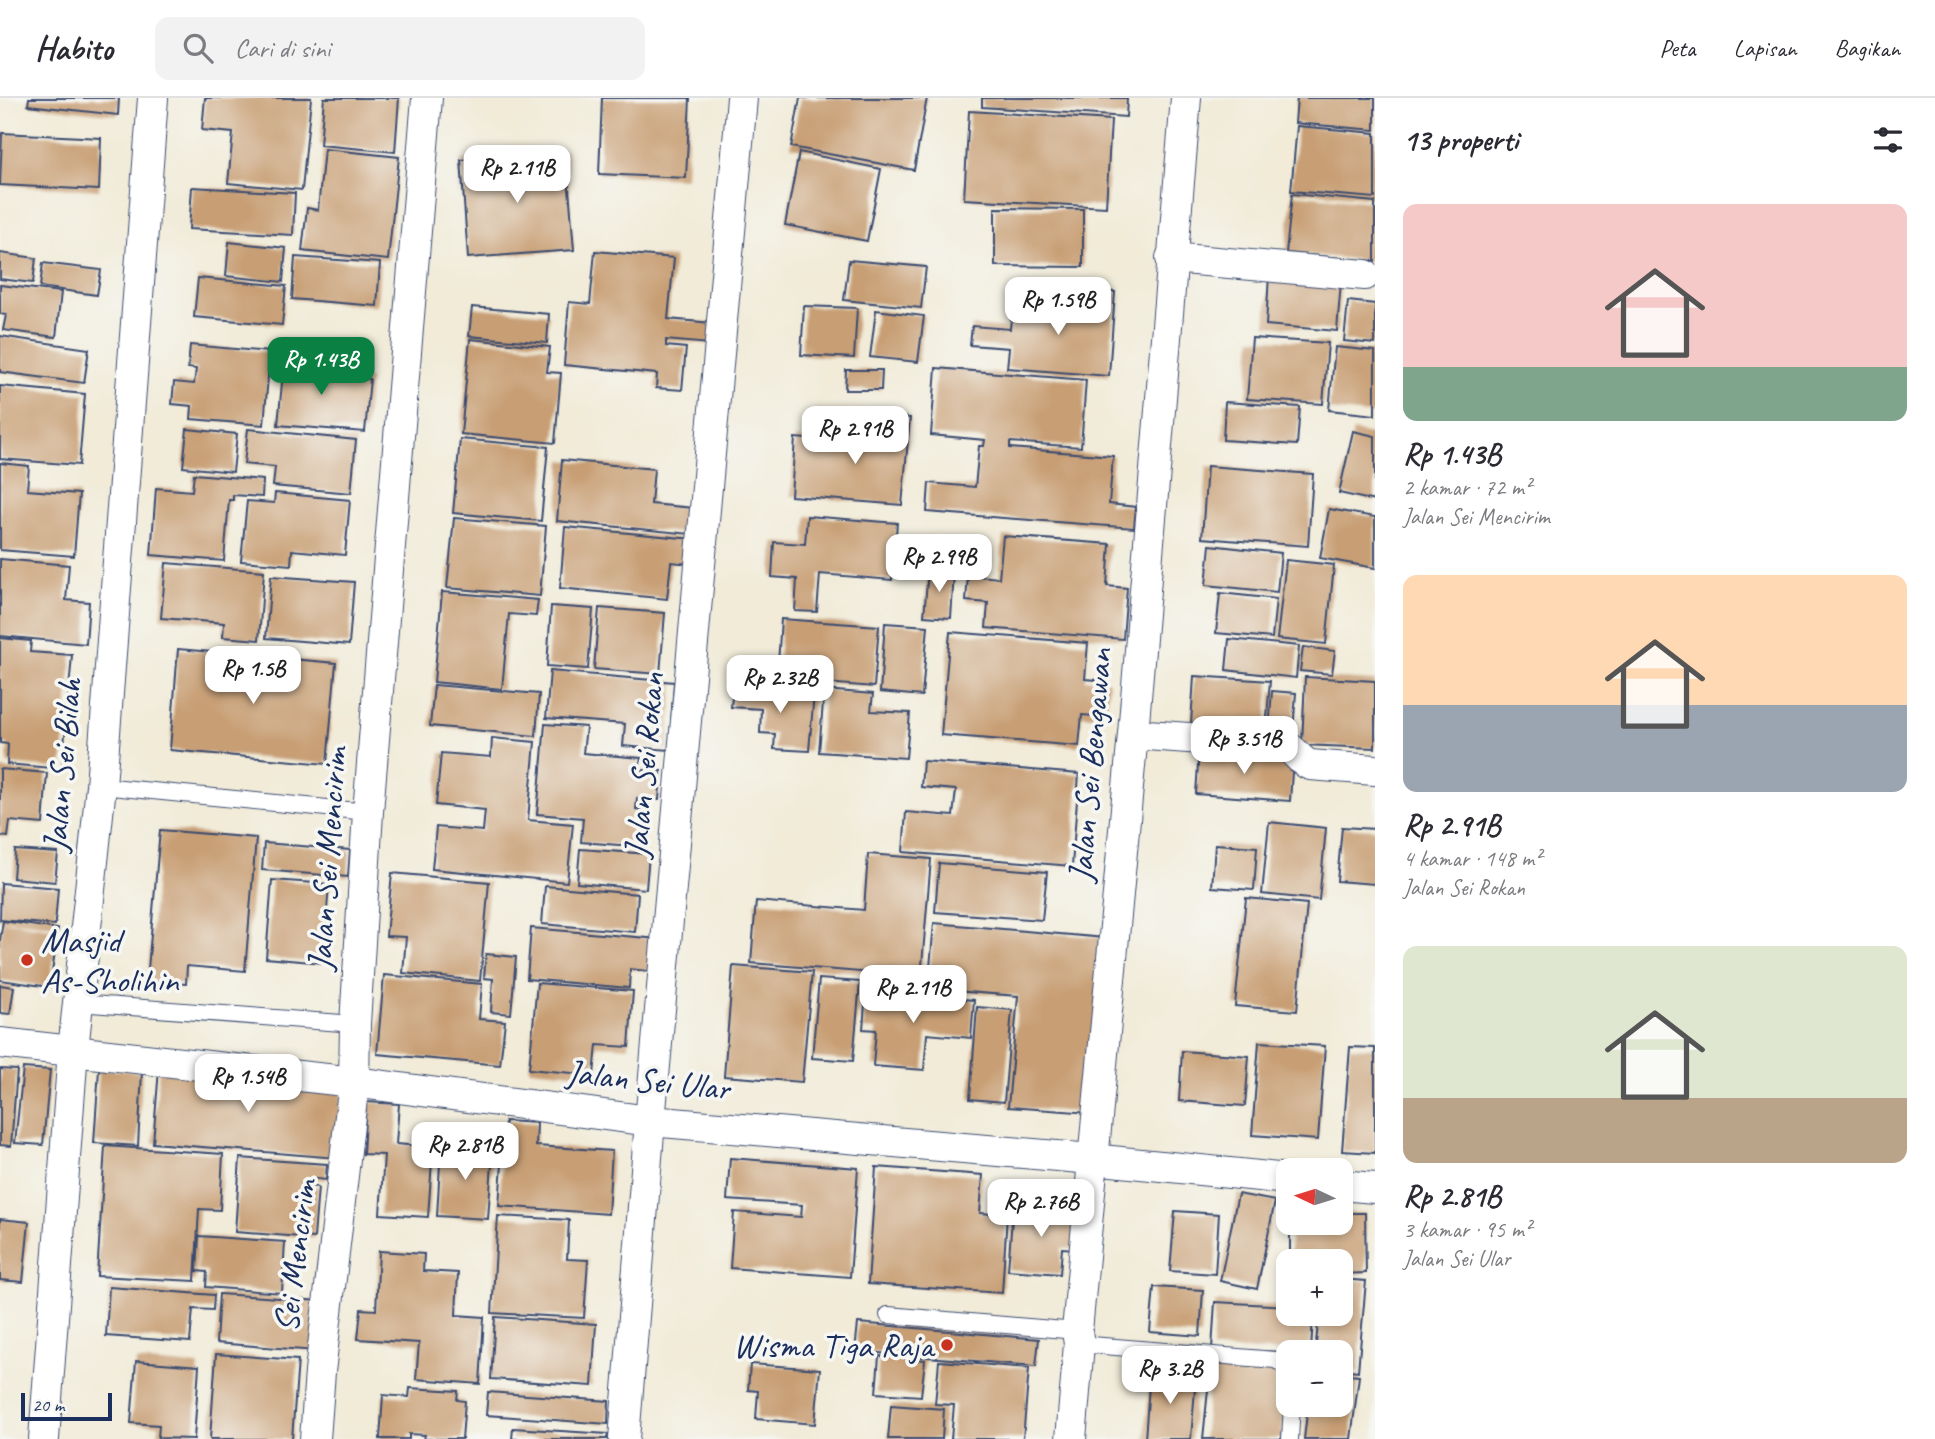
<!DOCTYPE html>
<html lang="id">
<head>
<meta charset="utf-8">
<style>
	body { margin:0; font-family:Caveat,sans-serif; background:#f2f2f3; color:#2b2b33; height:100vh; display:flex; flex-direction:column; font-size:26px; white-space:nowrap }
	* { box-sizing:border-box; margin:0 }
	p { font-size:23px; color:#7c7c81 }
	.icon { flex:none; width:38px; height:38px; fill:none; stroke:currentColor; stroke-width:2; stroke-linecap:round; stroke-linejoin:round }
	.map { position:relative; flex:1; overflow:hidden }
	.sheet { display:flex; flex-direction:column; background:#fff; width:560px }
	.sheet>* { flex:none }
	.needle { width:46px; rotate:274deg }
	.controls { position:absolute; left:1276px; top:1060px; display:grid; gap:14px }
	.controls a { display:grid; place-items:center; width:77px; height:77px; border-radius:14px; background:#fff; box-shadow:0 4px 10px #0003; font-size:35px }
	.scale { position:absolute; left:21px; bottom:18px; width:91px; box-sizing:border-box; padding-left:7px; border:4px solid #1b2f5e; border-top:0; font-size:19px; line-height:24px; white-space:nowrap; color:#1b2f5e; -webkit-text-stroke:5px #f6f6f2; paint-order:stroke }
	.price { position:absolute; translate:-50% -60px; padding:0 16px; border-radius:14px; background:#fff; color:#222; font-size:23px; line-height:46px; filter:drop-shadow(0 2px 4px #0008) }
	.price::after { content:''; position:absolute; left:50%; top:42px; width:21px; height:16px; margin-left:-10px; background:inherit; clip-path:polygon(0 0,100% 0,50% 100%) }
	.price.on { background:#0b8043; color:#fff }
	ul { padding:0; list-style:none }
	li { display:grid; align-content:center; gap:14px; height:371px; padding:0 28px }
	li span { display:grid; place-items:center; height:217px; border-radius:14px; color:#555 }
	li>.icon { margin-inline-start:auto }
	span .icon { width:126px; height:126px; fill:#fffc; stroke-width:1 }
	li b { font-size:30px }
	h2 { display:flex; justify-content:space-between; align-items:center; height:84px; padding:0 28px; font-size:30px }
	header { display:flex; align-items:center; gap:42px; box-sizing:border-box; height:98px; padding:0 35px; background:#fff; border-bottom:2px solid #e1e1e2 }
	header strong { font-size:33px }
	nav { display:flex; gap:38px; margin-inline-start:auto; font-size:24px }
	.search { width:490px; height:63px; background:#f2f2f3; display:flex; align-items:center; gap:18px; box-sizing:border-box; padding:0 24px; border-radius:14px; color:#7c7c81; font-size:26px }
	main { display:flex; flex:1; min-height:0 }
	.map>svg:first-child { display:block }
	.building { fill:#c89f75 }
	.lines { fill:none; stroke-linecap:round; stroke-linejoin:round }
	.service-casing { stroke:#3b4b70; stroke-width:18 }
	.minor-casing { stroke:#3b4b70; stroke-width:32 }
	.service { stroke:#fff; stroke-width:16 }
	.minor { stroke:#fff; stroke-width:30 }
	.poi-dot { fill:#c8321e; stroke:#f6f6f2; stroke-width:2.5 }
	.labels { text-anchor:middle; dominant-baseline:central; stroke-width:7; stroke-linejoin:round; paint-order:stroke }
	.street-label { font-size:35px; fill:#1b2f5e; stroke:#f6f6f2 }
	.poi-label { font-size:35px; fill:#1b2f5e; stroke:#f6f6f2; text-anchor:start }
</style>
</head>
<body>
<header>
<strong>Habito</strong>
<div class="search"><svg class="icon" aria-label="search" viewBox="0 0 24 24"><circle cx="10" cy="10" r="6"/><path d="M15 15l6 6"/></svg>Cari di sini</div>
<nav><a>Peta</a><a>Lapisan</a><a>Bagikan</a></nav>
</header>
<main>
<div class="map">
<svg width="1375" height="1341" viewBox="0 0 1375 1341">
	<rect width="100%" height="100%" fill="#f6f6f2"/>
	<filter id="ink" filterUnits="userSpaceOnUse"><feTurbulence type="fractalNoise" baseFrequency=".0143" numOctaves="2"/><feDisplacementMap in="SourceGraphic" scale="14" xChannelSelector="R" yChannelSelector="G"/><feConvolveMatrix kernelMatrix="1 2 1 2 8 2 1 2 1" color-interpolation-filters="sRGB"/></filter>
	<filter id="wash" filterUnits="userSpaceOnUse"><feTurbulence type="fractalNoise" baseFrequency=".00686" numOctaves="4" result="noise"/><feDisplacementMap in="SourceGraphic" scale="28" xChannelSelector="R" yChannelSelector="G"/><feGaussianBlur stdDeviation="1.57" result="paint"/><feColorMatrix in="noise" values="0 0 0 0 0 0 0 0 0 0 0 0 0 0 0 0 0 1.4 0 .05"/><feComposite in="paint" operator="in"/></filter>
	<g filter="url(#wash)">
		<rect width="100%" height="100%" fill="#f1ebd8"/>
		<g id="blocks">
			<g class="building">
				<polygon points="29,0 119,0 118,17 28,7"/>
				<polygon points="205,0 311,0 302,92 228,85 233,35 202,32"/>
				<polygon points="324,0 399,0 395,54 320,47"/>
				<polygon points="602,0 690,0 686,80 599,76"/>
				<polygon points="800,0 927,0 914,72 791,49"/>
				<polygon points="982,0 1127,0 1126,19 982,9"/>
				<polygon points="1297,0 1375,0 1375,32 1295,25"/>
				<polygon points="969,13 1111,22 1106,109 964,101"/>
				<polygon points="1297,28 1375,35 1375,100 1291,93"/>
				<polygon points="2,35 101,40 99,92 0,87"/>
				<polygon points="324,51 399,59 388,162 302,153 307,110 318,112"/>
				<polygon points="566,53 574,152 468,160 461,62"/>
				<polygon points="799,54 881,71 867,143 785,127"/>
				<polygon points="192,89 295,95 293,137 189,131"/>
				<polygon points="1292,96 1375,104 1375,163 1286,155"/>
				<polygon points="995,110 1083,111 1083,169 995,168"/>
				<polygon points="229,144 286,150 283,184 226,178"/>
				<polygon points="595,153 674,160 668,221 712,225 710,246 666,242 666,248 686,250 682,292 656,290 657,276 564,267 569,204 590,206"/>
				<polygon points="0,155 36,160 33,185 0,181"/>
				<polygon points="295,159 380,165 377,208 292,201"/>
				<polygon points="849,162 926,169 921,210 844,202"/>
				<polygon points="43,165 101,172 97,197 40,189"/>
				<polygon points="1269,177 1341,183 1337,233 1266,227"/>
				<polygon points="198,180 286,188 282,227 194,219"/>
				<polygon points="0,187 61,194 56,239 3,232 6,217 0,216"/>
				<polygon points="1078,192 1115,194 1109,278 1007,270 1009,250 970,247 972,228 1010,231 1012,209 1076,214"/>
				<polygon points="1348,203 1375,206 1375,246 1344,243"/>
				<polygon points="804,208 857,210 854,260 801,257"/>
				<polygon points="472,209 549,216 547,245 469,238"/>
				<polygon points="876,212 924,218 918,264 870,259"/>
				<polygon points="0,238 89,251 84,285 0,274"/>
				<polygon points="1252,240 1328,245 1323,306 1247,301"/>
				<polygon points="470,241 550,249 547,274 561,275 555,345 461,336"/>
				<polygon points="190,247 270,254 264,327 191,321 192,308 172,306 174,284 194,286 196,271 188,270"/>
				<polygon points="1335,249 1375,253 1375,317 1329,312"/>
				<polygon points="285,253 318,256 316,276 370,281 365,334 278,327"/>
				<polygon points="936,270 1086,282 1081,349 1010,344 1010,350 1113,358 1109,406 1136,409 1134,430 927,414 929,385 975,389 979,348 984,348 985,342 931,337"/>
				<polygon points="846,272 882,272 881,292 845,292"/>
				<polygon points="0,288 85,296 79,367 0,361"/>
				<polygon points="1225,304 1300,309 1297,347 1223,342"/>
				<polygon points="872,317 910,320 902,407 791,398 795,340 869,346"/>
				<polygon points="187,331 237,336 233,374 183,369"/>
				<polygon points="248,331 356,342 351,395 273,388 275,369 244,366"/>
				<polygon points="1353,333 1375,338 1375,403 1339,395"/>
				<polygon points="460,341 548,349 541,423 453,415"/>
				<polygon points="562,362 654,371 651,406 694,410 691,436 557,423"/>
				<polygon points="0,365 29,368 27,392 79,396 74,458 0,452"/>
				<polygon points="1207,368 1313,376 1308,448 1202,440"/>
				<polygon points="194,376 263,382 262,399 233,397 233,402 229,402 224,463 151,457 156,390 192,393"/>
				<polygon points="275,395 350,402 345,457 292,452 291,467 241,463 247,403 274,405"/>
				<polygon points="1329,411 1375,419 1375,470 1320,460"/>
				<polygon points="807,418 897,425 892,482 820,476 817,514 795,513 797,481 772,479 774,444 805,446"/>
				<polygon points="454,420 546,428 540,498 447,490"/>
				<polygon points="565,429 693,441 691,466 671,464 667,501 560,490"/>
				<polygon points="1003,438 1110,446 1107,488 1127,490 1123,541 986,530 988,505 966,503 968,477 999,480"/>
				<polygon points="1210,447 1281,455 1277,494 1206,487"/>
				<polygon points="0,461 69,467 66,502 89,504 86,546 0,538"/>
				<polygon points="1286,462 1334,467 1326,546 1277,541"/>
				<polygon points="166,465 264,473 259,542 223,539 224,525 161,520"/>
				<polygon points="928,472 954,475 951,520 924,518"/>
				<polygon points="271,478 354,484 349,547 266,540"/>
				<polygon points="442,494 538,502 536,518 509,516 502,591 434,584"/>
				<polygon points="1220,495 1276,501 1272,540 1216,535"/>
				<polygon points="551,508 593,511 588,571 547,568"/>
				<polygon points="599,510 665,515 660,576 594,571"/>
				<polygon points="781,521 879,528 874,589 777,581"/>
				<polygon points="885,525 928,528 922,598 880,594"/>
				<polygon points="950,534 1088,545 1085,581 1109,583 1106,619 1082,617 1079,648 941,637"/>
				<polygon points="0,540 31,543 30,554 72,557 62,671 7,666 8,646 0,645"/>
				<polygon points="1229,541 1299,548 1296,580 1226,572"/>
				<polygon points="1303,549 1335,553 1332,576 1300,573"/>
				<polygon points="178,551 336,565 327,666 170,652"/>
				<polygon points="550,573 674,584 669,652 623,648 625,626 546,620"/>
				<polygon points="1194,578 1270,583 1266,631 1191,626"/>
				<polygon points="1305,579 1375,583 1375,650 1302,647"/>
				<polygon points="434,587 539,596 536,638 430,628"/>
				<polygon points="733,589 814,595 809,653 774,651 775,636 760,635 761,611 731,609"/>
				<polygon points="824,592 873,596 871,613 910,615 906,660 819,654"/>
				<polygon points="1272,593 1296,595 1293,633 1269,631"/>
				<polygon points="545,626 586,629 583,655 641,660 639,672 661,673 659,702 637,700 636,711 647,712 644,749 581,744 583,720 537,716"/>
				<polygon points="492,640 535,644 528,722 573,726 567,784 432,771 436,729 483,733 485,712 436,707 441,655 491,659"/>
				<polygon points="1199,652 1293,659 1290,703 1196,696"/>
				<polygon points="923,663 1079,676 1072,768 903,754 906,714 953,718 956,692 921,689"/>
				<polygon points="0,671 47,675 43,726 10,723 8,739 0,738"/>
				<polygon points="1269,724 1326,730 1319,802 1262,796"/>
				<polygon points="1342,729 1375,731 1375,786 1337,783"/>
				<polygon points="160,732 256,740 245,873 187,868 186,886 147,883"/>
				<polygon points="264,745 350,752 348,779 262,772"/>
				<polygon points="1215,746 1257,749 1254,792 1212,789"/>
				<polygon points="580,751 649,756 646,791 577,785"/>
				<polygon points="15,752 58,755 55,784 13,780"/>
				<polygon points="868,756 931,761 921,879 751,865 756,803 864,812"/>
				<polygon points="939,765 1047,774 1042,822 935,814"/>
				<polygon points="392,775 489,784 480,883 403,875 406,839 386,838"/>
				<polygon points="272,782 329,786 323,865 266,860"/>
				<polygon points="1,785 58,790 55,827 0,822"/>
				<polygon points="545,788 638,796 635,834 542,826"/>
				<polygon points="1246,800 1307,806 1297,913 1235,908"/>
				<polygon points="3,823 58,831 50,889 0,882 0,842"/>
				<polygon points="934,825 1105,840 1091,1015 1008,1009 1018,898 928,891"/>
				<polygon points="531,830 659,841 657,874 630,871 629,890 527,881"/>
				<polygon points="486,856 516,859 511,916 491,914 493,881 484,880"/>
				<polygon points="733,868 812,874 802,984 724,978"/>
				<polygon points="384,877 482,886 479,921 505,923 500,967 377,956"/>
				<polygon points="819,881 860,884 853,963 812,960"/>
				<polygon points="537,885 633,893 629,949 597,947 594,977 529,971"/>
				<polygon points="0,887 14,889 10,916 0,915"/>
				<polygon points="866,893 974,902 971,940 927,936 924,972 873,968 876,932 863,931"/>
				<polygon points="977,909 1012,912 1004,1004 970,1001"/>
				<polygon points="1259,944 1325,948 1318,1042 1252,1037"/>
				<polygon points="1350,949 1375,950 1375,1055 1342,1053"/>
				<polygon points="1182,953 1249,958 1245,1008 1179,1003"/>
				<polygon points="23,970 50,972 43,1047 15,1045"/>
				<polygon points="0,971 17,972 11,1048 0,1047"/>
				<polygon points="99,971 142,974 138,1048 94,1045"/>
				<polygon points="159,971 343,986 337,1060 153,1045"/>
				<polygon points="366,1004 399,1006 396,1046 433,1049 428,1119 380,1116 384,1057 363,1056"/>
				<polygon points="505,1023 537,1025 536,1048 612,1053 608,1116 499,1108"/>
				<polygon points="105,1048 223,1056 220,1112 199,1111 195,1183 97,1178"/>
				<polygon points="441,1048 493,1051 488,1121 437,1118"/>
				<polygon points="240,1060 327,1066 326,1082 310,1080 309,1088 318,1089 314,1140 235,1134"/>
				<polygon points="730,1060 858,1070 850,1179 730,1170 734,1114 801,1119 802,1107 727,1102"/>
				<polygon points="876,1069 983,1077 980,1115 1007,1117 1002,1195 868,1186"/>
				<polygon points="1238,1096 1275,1103 1257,1191 1220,1183"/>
				<polygon points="1013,1107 1064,1111 1064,1115 1078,1116 1076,1151 1062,1150 1060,1176 1008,1172"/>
				<polygon points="1175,1113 1219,1116 1215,1176 1170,1173"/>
				<polygon points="1340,1115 1365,1115 1366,1175 1340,1176 1340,1164 1290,1164 1290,1125 1340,1125"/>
				<polygon points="498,1118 569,1122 567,1161 588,1162 584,1220 492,1215"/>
				<polygon points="0,1121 29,1124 23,1184 0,1182"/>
				<polygon points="199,1138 285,1144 282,1195 206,1189 207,1174 197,1173"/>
				<polygon points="379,1153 424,1156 423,1173 458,1175 456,1217 484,1219 480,1286 416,1281 419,1245 358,1241 361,1211 376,1212"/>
				<polygon points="1340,1181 1366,1183 1358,1273 1340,1271 1340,1255 1315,1255 1319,1216 1340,1216"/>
				<polygon points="109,1189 214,1197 213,1212 193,1211 190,1244 106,1238"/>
				<polygon points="1154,1189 1203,1192 1200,1238 1150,1234"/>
				<polygon points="219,1196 320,1203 316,1253 216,1245"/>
				<polygon points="1215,1204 1288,1208 1288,1216 1313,1216 1311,1255 1212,1251"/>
				<polygon points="495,1219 596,1226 592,1288 491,1281"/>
				<polygon points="858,1225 1039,1241 1036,1268 855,1253"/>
				<polygon points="216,1256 298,1262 292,1341 210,1341"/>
				<polygon points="879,1258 925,1262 921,1298 876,1295"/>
				<polygon points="1211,1262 1288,1270 1282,1341 1203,1341"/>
				<polygon points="136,1263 199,1268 194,1341 158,1340 159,1327 131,1325"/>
				<polygon points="939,1263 1029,1270 1023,1341 951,1341 954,1307 935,1306"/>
				<polygon points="750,1266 820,1271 815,1326 756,1321 758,1293 748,1292"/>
				<polygon points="1150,1274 1196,1278 1191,1341 1145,1341"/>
				<polygon points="1340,1276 1359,1278 1351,1341 1304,1341 1308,1307 1340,1307"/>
				<polygon points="410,1290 458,1293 457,1302 465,1303 462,1341 424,1341 425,1337 409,1336 409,1341 380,1341 383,1297 409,1299"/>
				<polygon points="488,1294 609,1303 608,1326 486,1317"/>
				<polygon points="891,1307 944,1311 942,1341 888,1341"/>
				<polygon points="513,1330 608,1336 607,1341 512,1341"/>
			</g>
		</g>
	</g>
	<g filter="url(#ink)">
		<use href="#blocks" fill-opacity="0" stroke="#3b4b70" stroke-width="2"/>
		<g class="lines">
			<g class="service-casing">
				<g id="service">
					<polyline points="101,688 368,714"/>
					<polyline points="78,905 355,926"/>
					<polyline points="888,1217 1077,1233"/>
					<polyline points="1079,1246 1275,1262 1288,1269"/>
					<polyline points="1290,1341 1292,1307"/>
				</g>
			</g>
			<g class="minor-casing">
				<g id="minor">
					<polyline points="1171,160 1365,177"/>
					<path d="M1133 636 1285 647C1295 652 1299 663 1310 667L1375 672"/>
					<polyline points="0,945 354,984 650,1023 1092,1061 1288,1081"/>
					<polyline points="1340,1087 1375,1090"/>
					<polyline points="44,1341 73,952 101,688 153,0"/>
					<polyline points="315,1341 320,1274 354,984 355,926 368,714 427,0"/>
					<polyline points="624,1341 650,1023 742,0"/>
					<polyline points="1071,1341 1079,1246 1077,1233 1133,636 1186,0"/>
				</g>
			</g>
			<use href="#service" class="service"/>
			<use href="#minor" class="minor"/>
		</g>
	</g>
	<g class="poi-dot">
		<circle cx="27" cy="862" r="7"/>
		<circle cx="947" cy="1247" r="7"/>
	</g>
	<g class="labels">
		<g class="street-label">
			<text transform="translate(62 667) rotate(-85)">Jalan Sei Bilah</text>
			<text transform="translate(644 667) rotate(-85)">Jalan Sei Rokan</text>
			<text transform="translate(1090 667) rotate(-85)">Jalan Sei Bengawan</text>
			<text transform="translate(327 761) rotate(-86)">Jalan Sei Mencirim</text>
			<text transform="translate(648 982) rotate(6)">Jalan Sei Ular</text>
			<text transform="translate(295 1158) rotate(-83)">Sei Mencirim</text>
		</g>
		<g class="poi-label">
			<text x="41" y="842">Masjid<tspan x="41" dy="40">As-Sholihin</tspan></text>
			<text x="933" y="1247" text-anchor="end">Wisma Tiga Raja</text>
		</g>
	</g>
</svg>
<div class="controls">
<a><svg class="needle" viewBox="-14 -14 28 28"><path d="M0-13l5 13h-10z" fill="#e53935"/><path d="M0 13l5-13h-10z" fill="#7c7c81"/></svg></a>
<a>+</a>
<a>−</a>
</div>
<div class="scale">20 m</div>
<b class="price" style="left:517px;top:107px">Rp 2.11B</b>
<b class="price" style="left:1058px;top:239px">Rp 1.59B</b>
<b class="price on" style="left:321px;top:299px">Rp 1.43B</b>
<b class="price" style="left:855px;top:368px">Rp 2.91B</b>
<b class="price" style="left:939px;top:496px">Rp 2.99B</b>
<b class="price" style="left:253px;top:608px">Rp 1.5B</b>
<b class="price" style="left:780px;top:617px">Rp 2.32B</b>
<b class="price" style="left:1244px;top:678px">Rp 3.51B</b>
<b class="price" style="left:913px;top:927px">Rp 2.11B</b>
<b class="price" style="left:248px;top:1016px">Rp 1.54B</b>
<b class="price" style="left:465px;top:1084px">Rp 2.81B</b>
<b class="price" style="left:1041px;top:1141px">Rp 2.76B</b>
<b class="price" style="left:1170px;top:1308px">Rp 3.2B</b>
</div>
<section class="sheet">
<h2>13 properti<svg class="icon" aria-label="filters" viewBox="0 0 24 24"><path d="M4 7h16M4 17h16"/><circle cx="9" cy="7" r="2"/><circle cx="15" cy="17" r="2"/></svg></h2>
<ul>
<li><span style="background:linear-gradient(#f6c9c9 75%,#7fa58c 0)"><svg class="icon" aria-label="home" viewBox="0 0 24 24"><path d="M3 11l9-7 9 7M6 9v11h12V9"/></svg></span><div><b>Rp 1.43B</b><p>2 kamar · 72 m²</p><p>Jalan Sei Mencirim</p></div></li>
<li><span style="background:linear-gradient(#ffd9b3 60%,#9aa5b1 0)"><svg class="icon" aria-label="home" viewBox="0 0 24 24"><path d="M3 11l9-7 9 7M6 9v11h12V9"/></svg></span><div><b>Rp 2.91B</b><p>4 kamar · 148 m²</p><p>Jalan Sei Rokan</p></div></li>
<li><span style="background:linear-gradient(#dfe7d0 70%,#b9a48a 0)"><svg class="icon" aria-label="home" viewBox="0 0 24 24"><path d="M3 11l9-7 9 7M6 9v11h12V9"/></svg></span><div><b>Rp 2.81B</b><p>3 kamar · 95 m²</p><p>Jalan Sei Ular</p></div></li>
</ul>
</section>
</main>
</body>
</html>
